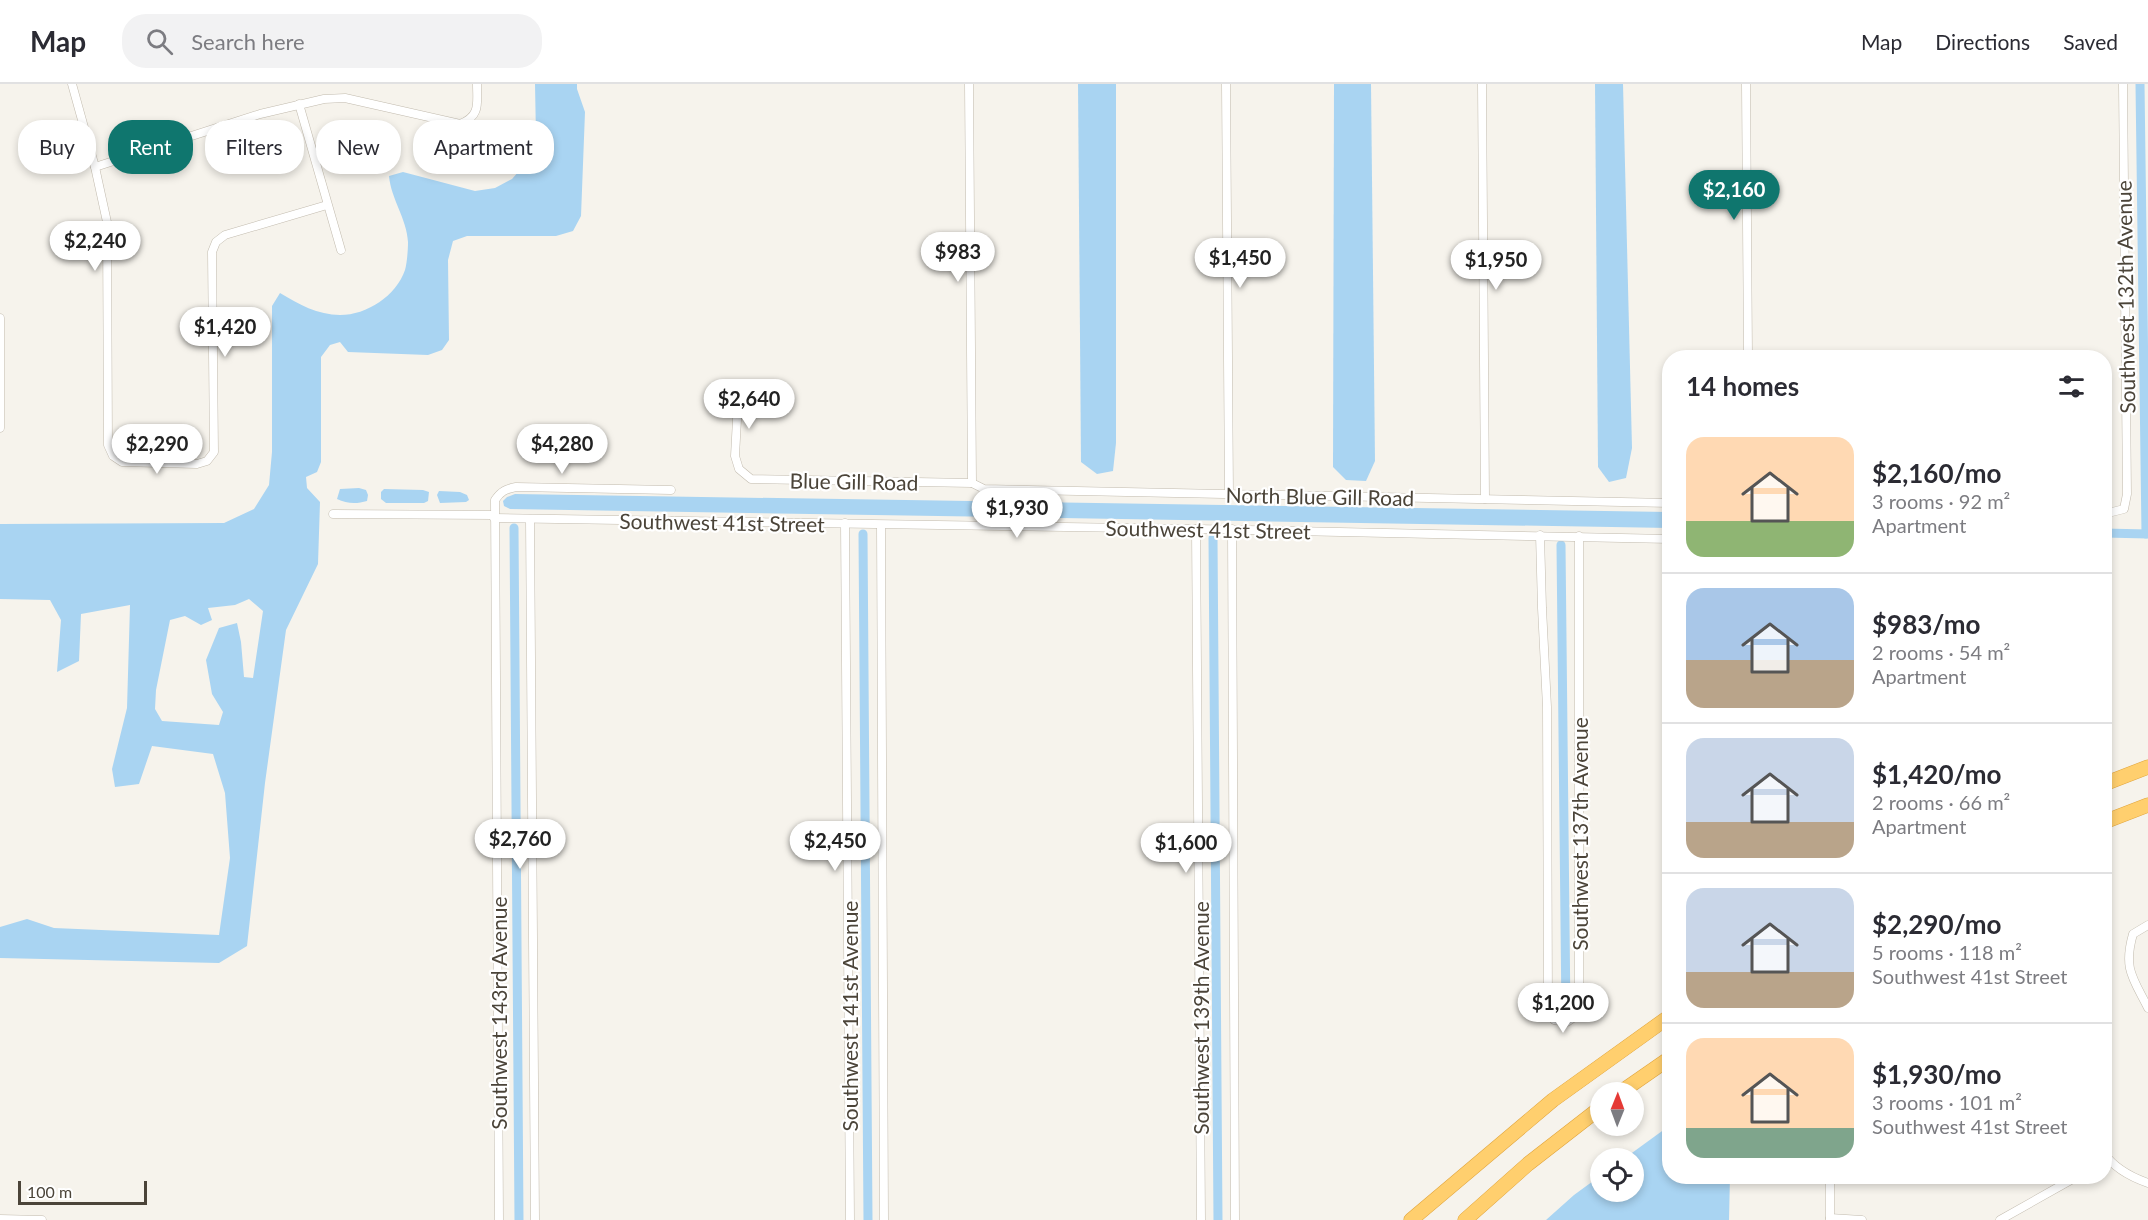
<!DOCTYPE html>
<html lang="en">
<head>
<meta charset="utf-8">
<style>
	body { margin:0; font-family:Lato,sans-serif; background:#f2f2f3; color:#2b2b33; height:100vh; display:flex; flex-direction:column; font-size:22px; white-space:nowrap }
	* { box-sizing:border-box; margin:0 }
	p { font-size:20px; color:#7c7c81 }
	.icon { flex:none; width:33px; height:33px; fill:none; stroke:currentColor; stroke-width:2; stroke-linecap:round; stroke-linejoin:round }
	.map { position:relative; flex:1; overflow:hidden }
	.side { position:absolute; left:1662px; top:266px; width:450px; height:834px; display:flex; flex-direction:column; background:#fff; border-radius:24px; box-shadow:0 3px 9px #0003 }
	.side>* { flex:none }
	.banner { position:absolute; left:18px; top:36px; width:570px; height:54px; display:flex; gap:12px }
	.needle { width:39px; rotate:1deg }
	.fabs { position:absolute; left:1590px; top:998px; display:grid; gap:12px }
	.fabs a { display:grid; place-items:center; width:54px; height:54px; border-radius:50%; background:#fff; box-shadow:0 3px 9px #0003; font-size:30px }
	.scale { position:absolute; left:18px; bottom:15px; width:129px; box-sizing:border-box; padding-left:6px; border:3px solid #4b4439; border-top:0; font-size:16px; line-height:21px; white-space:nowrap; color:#4b4439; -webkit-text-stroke:4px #fff; paint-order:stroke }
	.price { position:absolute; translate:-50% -51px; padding:0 14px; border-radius:21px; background:#fff; color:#222; font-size:20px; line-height:39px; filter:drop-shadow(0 2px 3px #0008) }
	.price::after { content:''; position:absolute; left:50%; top:36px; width:18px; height:14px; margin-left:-9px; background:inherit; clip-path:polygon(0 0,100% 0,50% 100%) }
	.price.selected { background:#0f766e; color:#fff }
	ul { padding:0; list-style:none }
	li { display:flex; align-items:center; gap:18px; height:150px; padding:0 24px }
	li+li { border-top:2px solid #e1e1e2 }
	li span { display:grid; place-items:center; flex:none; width:168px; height:120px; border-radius:18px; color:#555 }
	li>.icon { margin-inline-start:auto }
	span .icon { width:72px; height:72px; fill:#fffc; stroke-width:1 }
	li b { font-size:26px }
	h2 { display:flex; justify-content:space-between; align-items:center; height:72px; padding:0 24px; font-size:26px }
	.chip { padding:0 21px; border-radius:24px; background:#fff; box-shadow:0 3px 9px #0003; font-size:21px; line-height:54px }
	.chip.selected { background:#0f766e; color:#fff }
	header { display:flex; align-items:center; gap:36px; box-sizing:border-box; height:84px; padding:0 30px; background:#fff; border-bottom:2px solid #e1e1e2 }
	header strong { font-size:28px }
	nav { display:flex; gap:33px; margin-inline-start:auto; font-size:21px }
	.search { width:420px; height:54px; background:#f2f2f3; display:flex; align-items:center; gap:15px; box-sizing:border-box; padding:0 21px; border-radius:24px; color:#7c7c81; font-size:22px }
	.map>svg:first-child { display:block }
	.water { fill:#a9d4f2; fill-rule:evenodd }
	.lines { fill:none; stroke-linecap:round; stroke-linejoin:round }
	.canal { stroke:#a9d4f2; stroke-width:9 }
	.street-casing { stroke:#c2bbae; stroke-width:9 }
	.highway-casing { stroke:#e0a43c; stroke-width:15 }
	.street { stroke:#fff; stroke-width:8 }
	.highway { stroke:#ffcf6e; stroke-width:14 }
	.labels { text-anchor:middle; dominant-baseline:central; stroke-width:4.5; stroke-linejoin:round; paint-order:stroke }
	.street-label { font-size:21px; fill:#4b4439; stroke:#fff }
</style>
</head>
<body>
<header>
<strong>Map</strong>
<div class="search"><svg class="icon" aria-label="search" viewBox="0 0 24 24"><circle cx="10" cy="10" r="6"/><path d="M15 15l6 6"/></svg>Search here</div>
<nav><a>Map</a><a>Directions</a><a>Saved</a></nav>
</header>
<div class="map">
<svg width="2148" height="1136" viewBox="0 0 2148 1136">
	<rect width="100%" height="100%" fill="#f6f3ec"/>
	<g class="water">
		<path d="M535 0H577V5L585 28 581 132 573 147 556 152H467L453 157 448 176 449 256 442 266 428 271 348 268 340 258 330 261 321 273V378L317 388 306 393 307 404 320 418 318 480 286 546 265 699 247 862 219 879 0 874V843L27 835 54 844 219 851 230 774 225 709 213 670 152 662 139 700 115 703 112 685 127 624 130 521 81 530 79 577 57 588 61 536 50 516 0 515V440L224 439 254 425 269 401 272 368V222L280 209C298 220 318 231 340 231 367 231 396 212 405 186 407 179 408 166 408 158 407 135 391 115 389 92L403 88 475 107 495 104 512 95 527 78 536 53ZM249 515 263 527 253 594 244 593 241 558 237 539 219 544 206 576 212 610 223 628 219 641 162 637 155 625 156 606 170 536 185 532 201 541 212 536 208 524 235 521Z"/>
		<polygon points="1078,0 1116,0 1116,359 1113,387 1097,390 1081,378"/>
		<polygon points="1334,0 1371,0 1375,377 1366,397 1346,396 1333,383"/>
		<polygon points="1595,0 1623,0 1632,364 1626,394 1609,398 1598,383"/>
		<path d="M359 404 366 406 368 411 367 417C357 420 347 420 337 415L340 405Z"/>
		<polygon points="384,405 423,406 429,408 428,417 424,419 386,419 381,415 381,408"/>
		<polygon points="439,407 460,408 467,411 469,416 466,418 440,419 437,411"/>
		<polygon points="515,410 1669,428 1670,444 510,425 504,422 503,417 507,413"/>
		<polygon points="1669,1042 1670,1092 1730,1092 1729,1136 1546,1136 1574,1111 1600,1092 1600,1107 1634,1107 1634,1074 1625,1074"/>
	</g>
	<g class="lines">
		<g class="canal">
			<polyline points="2140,0 2146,450"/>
			<polyline points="514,444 519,1136"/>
			<polyline points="2104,449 2148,450"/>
			<polyline points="863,450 868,1136"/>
			<polyline points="1213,454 1218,1136"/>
			<polyline points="1561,461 1566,932"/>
		</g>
		<g class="street-casing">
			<g id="street">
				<polyline points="72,0 95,83 107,138 108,361 113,372 122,378 197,380 207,377 214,368 212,168 216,158 225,151 327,121"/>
				<polyline points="969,0 972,399"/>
				<polyline points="1226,0 1229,411"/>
				<polyline points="1482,0 1485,415"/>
				<polyline points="1746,0 1748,273"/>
				<polyline points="299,20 341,166"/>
				<path d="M95 83 260 30 324 15 345 14 460 40C481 32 477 19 477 0"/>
				<polyline points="0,234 0,344"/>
				<polyline points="750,305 738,317 735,372 739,385 751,395 972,399 984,405 1670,419"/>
				<polyline points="333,430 494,431"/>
				<polyline points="2104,430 2124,425 2127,410 2123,0"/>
				<polyline points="494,434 1196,445 1670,455"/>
				<polyline points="530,435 535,1136"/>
				<polyline points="845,439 850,1136"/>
				<polyline points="881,441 884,1136"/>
				<polyline points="1196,445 1201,1136"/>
				<polyline points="1232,445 1235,1136"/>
				<polyline points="1540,451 1542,524 1547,623 1548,926 1554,936 1567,938 1579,930 1579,452"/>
				<path d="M2148 841 2133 850C2123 885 2133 894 2148 924"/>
				<path d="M2104 1069C2114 1084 2131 1093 2148 1099"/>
				<polyline points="1830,1092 1830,1136"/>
				<polyline points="1830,1134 1862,1136"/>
				<polyline points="0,1135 42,1136"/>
				<path d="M499 1136 495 416C501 407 506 405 516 403L671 406"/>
				<polyline points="2000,1136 2078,1092"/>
			</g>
		</g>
		<g class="highway-casing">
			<g id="highway">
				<polyline points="2104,700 2148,683"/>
				<polyline points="2104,738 2148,721"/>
				<polyline points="1621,1008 1670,974"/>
				<polyline points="1411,1136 1553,1016 1670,932"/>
				<polyline points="1465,1136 1528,1080 1600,1024"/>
			</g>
		</g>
		<use href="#street" class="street"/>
		<use href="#highway" class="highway"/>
	</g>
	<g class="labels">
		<g class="street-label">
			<text transform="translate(2125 213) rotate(-91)">Southwest 132th Avenue</text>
			<text transform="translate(854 397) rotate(1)">Blue Gill Road</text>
			<text transform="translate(1320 412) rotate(1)">North Blue Gill Road</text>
			<text transform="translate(722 438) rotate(1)">Southwest 41st Street</text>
			<text transform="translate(1208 445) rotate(1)">Southwest 41st Street</text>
			<text transform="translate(1579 750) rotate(-90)">Southwest 137th Avenue</text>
			<text transform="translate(498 929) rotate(-90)">Southwest 143rd Avenue</text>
			<text transform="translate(849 932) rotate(-90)">Southwest 141st Avenue</text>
			<text transform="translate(1200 934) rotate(-90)">Southwest 139th Avenue</text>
		</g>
	</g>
</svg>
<div class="fabs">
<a><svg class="needle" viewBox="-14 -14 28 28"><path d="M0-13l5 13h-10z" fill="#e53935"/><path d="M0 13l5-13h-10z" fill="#7c7c81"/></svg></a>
<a><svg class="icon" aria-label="locate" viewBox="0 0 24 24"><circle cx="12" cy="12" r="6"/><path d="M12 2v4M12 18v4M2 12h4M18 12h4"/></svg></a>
</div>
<div class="scale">100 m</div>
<b class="price selected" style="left:1734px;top:137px">$2,160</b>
<b class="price" style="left:95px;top:188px">$2,240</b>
<b class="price" style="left:958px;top:199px">$983</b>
<b class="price" style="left:1240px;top:205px">$1,450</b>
<b class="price" style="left:1496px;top:207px">$1,950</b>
<b class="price" style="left:225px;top:274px">$1,420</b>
<b class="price" style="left:749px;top:346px">$2,640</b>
<b class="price" style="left:157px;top:391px">$2,290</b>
<b class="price" style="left:562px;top:391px">$4,280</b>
<b class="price" style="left:1017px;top:455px">$1,930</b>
<b class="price" style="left:520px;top:786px">$2,760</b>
<b class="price" style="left:835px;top:788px">$2,450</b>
<b class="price" style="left:1186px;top:790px">$1,600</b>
<b class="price" style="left:1563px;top:950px">$1,200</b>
<div class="banner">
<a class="chip">Buy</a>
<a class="chip selected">Rent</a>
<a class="chip">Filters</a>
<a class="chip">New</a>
<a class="chip">Apartment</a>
</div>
<section class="side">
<h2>14 homes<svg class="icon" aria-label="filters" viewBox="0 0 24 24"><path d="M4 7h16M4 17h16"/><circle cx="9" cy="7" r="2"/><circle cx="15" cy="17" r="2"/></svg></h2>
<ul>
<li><span style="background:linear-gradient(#ffd9b3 70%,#8fb573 0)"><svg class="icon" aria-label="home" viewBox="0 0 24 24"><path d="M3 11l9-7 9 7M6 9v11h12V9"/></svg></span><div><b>$2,160/mo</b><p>3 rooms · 92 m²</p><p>Apartment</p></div></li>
<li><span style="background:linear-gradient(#a9c7e8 60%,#b9a48a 0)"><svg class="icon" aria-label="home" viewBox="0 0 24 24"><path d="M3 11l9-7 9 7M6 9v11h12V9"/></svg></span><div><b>$983/mo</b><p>2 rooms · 54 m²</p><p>Apartment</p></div></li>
<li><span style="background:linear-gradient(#c9d6e8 70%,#b9a48a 0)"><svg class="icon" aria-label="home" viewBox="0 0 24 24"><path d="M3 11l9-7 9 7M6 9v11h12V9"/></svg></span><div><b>$1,420/mo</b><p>2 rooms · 66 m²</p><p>Apartment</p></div></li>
<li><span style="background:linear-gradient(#c9d6e8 70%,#b9a48a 0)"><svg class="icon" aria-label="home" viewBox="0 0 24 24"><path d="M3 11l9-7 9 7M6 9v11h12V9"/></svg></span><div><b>$2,290/mo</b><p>5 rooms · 118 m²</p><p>Southwest 41st Street</p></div></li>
<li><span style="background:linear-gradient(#ffd9b3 75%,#7fa58c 0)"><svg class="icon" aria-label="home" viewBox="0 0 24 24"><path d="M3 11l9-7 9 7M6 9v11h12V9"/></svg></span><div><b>$1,930/mo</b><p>3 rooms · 101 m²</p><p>Southwest 41st Street</p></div></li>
</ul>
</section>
</div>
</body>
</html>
